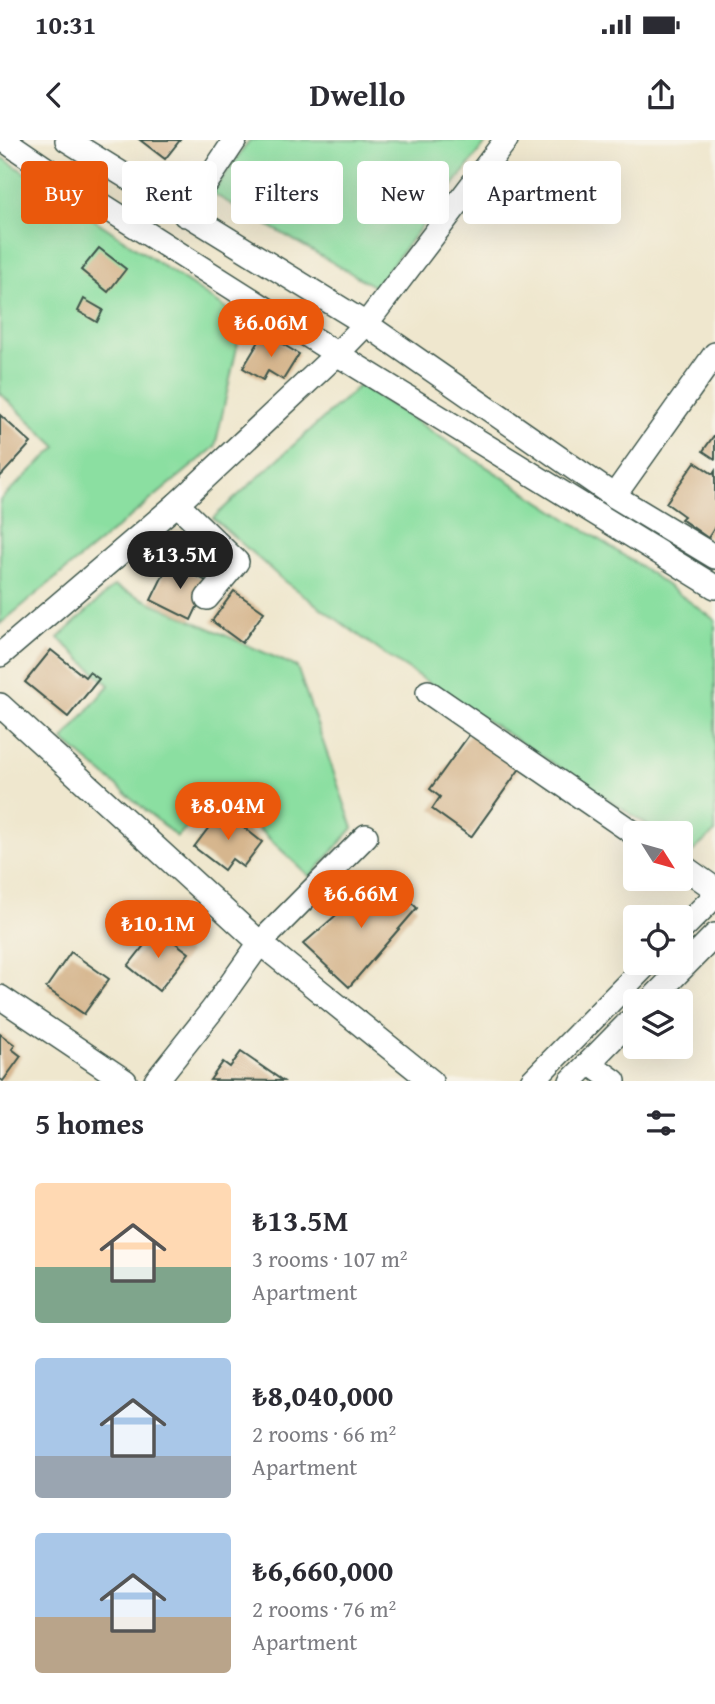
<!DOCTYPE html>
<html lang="en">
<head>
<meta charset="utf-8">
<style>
	body { margin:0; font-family:"Gentium Book Plus",serif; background:#f2f2f3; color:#2b2b33; height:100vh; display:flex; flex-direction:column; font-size:26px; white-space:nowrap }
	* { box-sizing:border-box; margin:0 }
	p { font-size:23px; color:#7c7c81 }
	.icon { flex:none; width:38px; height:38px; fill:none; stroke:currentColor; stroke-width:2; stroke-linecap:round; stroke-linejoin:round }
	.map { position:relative; height:941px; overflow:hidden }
	.details { display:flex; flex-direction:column; background:#fff; flex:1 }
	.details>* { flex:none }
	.hud { position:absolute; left:21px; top:21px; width:674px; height:63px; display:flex; gap:14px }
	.needle { width:46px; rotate:127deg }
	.controls { position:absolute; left:623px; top:681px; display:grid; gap:14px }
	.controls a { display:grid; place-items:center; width:70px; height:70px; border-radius:7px; background:#fff; box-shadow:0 7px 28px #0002; font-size:35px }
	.price { position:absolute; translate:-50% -60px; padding:0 16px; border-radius:24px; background:#ea580c; color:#fff; font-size:23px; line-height:46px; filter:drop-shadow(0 2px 4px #0008) }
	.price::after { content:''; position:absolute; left:50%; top:42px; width:21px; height:16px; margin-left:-10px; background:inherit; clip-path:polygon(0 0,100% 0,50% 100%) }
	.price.current { background:#222; color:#fff }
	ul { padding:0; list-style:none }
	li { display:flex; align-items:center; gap:21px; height:175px; padding:0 35px }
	li span { display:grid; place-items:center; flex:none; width:196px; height:140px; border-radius:7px; color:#555 }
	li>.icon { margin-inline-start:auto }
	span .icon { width:84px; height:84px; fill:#fffc; stroke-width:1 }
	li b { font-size:30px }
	h2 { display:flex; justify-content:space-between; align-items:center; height:84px; padding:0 35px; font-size:30px }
	.chip { padding:0 24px; border-radius:7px; background:#fff; box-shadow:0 7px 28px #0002; font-size:24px; line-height:63px }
	.chip.current { background:#ea580c; color:#fff }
	.status { display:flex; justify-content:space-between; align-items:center; height:49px; padding:0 35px; background:#fff; direction:ltr }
	.status svg { height:19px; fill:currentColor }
	header { display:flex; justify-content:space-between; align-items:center; height:91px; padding:0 35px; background:#fff; font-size:32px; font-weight:600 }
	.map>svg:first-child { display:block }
	.green { fill:#8bdfa1; stroke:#558e6a; stroke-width:2 }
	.building { fill:#d6b68e }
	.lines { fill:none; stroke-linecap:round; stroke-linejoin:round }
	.minor-casing { stroke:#3e564b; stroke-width:26 }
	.minor { stroke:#fff; stroke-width:23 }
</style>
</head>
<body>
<div class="status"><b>10:31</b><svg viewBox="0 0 49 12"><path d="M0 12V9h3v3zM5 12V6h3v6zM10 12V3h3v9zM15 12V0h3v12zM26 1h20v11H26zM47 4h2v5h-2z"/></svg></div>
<header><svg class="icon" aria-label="back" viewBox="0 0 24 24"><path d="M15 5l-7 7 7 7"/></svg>Dwello<svg class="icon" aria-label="share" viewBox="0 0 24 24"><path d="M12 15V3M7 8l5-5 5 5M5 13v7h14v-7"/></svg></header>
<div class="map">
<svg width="715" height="941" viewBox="0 0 715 941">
	<rect width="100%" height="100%" fill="#f7f3e8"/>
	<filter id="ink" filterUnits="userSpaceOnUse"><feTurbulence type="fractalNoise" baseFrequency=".0143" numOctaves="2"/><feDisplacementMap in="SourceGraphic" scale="14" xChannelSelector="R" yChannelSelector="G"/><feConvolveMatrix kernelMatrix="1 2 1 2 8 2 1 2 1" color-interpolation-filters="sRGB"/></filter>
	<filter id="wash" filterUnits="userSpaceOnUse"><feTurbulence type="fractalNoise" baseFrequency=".00686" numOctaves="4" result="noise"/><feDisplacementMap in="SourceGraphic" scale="28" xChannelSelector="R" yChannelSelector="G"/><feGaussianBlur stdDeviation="1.57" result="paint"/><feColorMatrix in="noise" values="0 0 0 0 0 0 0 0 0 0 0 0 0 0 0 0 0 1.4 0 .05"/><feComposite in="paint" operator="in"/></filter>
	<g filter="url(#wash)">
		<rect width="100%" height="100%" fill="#efe7ce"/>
		<g class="green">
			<polygon points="250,0 488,0 375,147 212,53"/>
			<polygon points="0,16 243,180 215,307 0,484 0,360 57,307 0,253"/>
			<polygon points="360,245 643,428 715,480 715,692 691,713 681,706 681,693 660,693 383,513 284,441 213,378"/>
			<polygon points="114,446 297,527 353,688 310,737 222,654 177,697 63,600 109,545 58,498"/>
		</g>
		<g id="blocks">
			<g class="building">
				<polygon points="140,0 180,0 165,19"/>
				<polygon points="99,108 126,129 108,152 81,130"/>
				<polygon points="84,159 103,170 97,182 78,171"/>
				<polygon points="264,193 299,214 283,240 268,231 263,240 243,228"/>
				<polygon points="0,275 31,303 0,337"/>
				<polygon points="715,294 715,319 703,311"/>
				<polygon points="695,322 713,334 715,331 715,387 708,398 681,379 684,376 666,363"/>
				<polygon points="169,423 209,442 191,480 151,460"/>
				<polygon points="234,451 264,472 242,503 212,481"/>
				<polygon points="51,510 85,537 89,532 99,539 68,577 25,542"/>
				<polygon points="472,591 521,627 471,697 432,669 440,657 430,649"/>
				<polygon points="222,670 262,702 243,727 232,719 224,730 194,707"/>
				<polygon points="382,735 417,768 349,847 303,804"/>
				<polygon points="157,789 189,813 159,851 128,826"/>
				<polygon points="71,812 109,839 84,874 46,848"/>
				<polygon points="0,894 15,905 12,909 21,916 3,941 0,939"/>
				<polygon points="241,912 283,941 210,940 223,922 230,927"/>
			</g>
		</g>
	</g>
	<g filter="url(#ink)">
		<use href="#blocks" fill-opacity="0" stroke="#3e564b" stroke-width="2"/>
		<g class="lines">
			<g class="minor-casing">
				<g id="minor">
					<polyline points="4,0 58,37 337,214 715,447"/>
					<polyline points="67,0 366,184 614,356 715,417"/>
					<polyline points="185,75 235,0"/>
					<polyline points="614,356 715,214"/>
					<polyline points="177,364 237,422 207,458"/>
					<polyline points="0,515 177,364 337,214 366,184 506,0"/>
					<polyline points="428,552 635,694"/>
					<polyline points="0,565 260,803 431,941"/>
					<polyline points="681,725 715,749"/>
					<polyline points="681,790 715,756"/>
					<polyline points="0,857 125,941"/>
					<polyline points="650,861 715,795"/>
					<polyline points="589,923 614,941"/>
					<polyline points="156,941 213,869 260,803 366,696"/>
					<polyline points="532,941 649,822"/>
					<polyline points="571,941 635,876"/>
				</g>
			</g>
			<use href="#minor" class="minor"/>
		</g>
	</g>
</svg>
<div class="controls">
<a><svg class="needle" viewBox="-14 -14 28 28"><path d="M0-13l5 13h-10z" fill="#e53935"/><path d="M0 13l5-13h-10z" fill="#7c7c81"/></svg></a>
<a><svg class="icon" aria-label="locate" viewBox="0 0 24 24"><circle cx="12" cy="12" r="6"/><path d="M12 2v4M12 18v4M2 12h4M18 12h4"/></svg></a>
<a><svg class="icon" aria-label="layers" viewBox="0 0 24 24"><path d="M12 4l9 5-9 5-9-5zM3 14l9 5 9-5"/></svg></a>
</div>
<b class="price" style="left:271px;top:219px">₺6.06M</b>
<b class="price current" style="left:180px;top:451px">₺13.5M</b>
<b class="price" style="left:228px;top:702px">₺8.04M</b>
<b class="price" style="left:361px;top:790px">₺6.66M</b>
<b class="price" style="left:158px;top:820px">₺10.1M</b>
<div class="hud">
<a class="chip current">Buy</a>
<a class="chip">Rent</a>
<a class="chip">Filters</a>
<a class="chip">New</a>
<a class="chip">Apartment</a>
</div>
</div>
<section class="details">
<h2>5 homes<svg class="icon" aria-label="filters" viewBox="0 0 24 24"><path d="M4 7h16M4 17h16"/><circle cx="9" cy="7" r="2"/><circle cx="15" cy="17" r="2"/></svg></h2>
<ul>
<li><span style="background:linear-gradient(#ffd9b3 60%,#7fa58c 0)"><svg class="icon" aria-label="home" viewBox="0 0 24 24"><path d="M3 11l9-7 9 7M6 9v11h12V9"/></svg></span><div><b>₺13.5M</b><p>3 rooms · 107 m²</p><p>Apartment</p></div></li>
<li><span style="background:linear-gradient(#a9c7e8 70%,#9aa5b1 0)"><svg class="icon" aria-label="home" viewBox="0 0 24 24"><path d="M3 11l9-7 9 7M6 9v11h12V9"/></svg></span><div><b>₺8,040,000</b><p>2 rooms · 66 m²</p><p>Apartment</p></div></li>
<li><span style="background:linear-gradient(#a9c7e8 60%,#b9a48a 0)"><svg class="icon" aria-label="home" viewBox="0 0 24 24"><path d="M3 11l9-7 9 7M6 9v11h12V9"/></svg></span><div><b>₺6,660,000</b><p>2 rooms · 76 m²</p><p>Apartment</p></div></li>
</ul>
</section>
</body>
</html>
